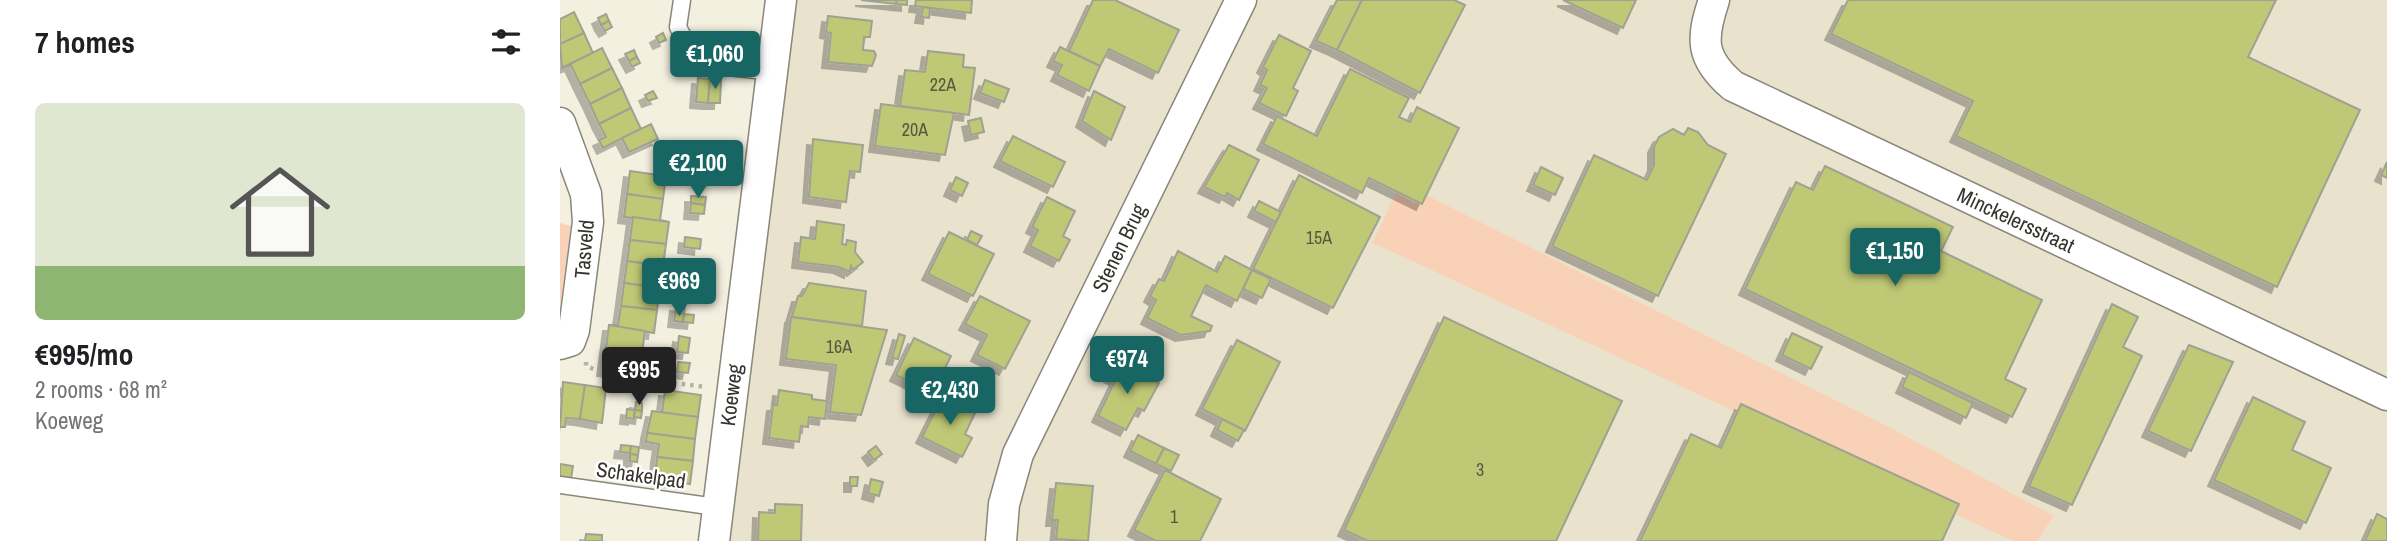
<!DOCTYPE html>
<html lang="en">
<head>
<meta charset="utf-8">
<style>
	body { margin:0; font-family:"Archivo Narrow",sans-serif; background:#f2f2f2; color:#202124; height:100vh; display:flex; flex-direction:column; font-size:26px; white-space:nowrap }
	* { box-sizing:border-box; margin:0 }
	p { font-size:23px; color:#757577 }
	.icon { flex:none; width:38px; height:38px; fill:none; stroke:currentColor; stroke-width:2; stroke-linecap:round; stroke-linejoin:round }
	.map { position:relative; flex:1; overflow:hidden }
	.side { display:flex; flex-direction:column; background:#fff; width:560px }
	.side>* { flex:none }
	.price { position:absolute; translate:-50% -60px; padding:0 16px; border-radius:7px; background:#176664; color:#fff; font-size:23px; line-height:46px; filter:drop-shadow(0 2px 4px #0008) }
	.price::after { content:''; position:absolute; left:50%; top:42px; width:21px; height:16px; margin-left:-10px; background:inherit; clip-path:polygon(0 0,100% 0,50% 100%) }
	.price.active { background:#222; color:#fff }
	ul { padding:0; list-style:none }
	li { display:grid; align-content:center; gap:14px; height:371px; padding:0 35px }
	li+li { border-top:2px solid #e0e0e0 }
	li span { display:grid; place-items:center; height:217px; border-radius:10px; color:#555 }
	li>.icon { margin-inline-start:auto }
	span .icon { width:126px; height:126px; fill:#fffc; stroke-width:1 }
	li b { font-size:30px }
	h2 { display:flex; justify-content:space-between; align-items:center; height:84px; padding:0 35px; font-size:30px }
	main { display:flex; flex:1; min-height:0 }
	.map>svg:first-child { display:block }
	.built { fill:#e9e3ce }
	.green { fill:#f9d1b7 }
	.building { fill:#bfc874; stroke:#9fa293; stroke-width:2; filter:url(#shadow) }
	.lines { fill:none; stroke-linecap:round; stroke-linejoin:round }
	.service-casing { stroke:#8a8679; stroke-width:19 }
	.minor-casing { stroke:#8a8679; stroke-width:33 }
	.path { stroke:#b6b2a6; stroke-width:4.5; stroke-dasharray:3.5 5; stroke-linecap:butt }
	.service { stroke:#fff; stroke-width:16 }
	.minor { stroke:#fff; stroke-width:30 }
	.labels { text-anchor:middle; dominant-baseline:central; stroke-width:5; stroke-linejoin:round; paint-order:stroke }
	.number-label { font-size:18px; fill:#58583f }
	.street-label { font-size:21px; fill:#35332d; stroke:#fff }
</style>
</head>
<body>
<main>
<section class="side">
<h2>7 homes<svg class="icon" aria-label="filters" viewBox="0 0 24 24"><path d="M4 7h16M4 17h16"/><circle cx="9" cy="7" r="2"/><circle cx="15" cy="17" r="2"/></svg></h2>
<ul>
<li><span style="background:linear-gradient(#dfe7d0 75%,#8fb573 0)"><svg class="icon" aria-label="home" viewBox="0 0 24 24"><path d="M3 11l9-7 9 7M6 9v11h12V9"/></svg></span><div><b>€995/mo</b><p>2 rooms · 68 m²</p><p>Koeweg</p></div></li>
</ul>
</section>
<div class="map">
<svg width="1827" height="541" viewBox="0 0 1827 541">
	<defs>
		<filter id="shadow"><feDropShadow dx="-6" dy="6" stdDeviation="0" flood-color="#0004"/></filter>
	</defs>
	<rect width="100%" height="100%" fill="#f4f0e0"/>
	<polygon class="built" points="227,0 1827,0 1827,541 170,541 209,85"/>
	<g class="green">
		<polygon points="836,193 856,204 862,193 1327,426 1494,516 1477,541 1453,541 820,246 812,244"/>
		<polygon points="0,223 11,226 0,306"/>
	</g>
	<g class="building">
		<polygon points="301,0 337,0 336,4"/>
		<polygon points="337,0 347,0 347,5 336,4"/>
		<polygon points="356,0 412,0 411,13 355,6"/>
		<polygon points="533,0 555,0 619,30 598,73 549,49 540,66 509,51"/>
		<polygon points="777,0 802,0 777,50 756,41"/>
		<polygon points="802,0 894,0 905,5 860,93 777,50"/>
		<polygon points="1003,0 1076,0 1063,28"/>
		<polygon points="1288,0 1716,0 1688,57 1800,110 1717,287 1396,136 1413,101 1271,34"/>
		<polygon points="363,7 370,8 369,18 361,17"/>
		<polygon points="14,12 24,33 0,44 0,19"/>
		<polygon points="46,14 49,21 41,25 38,18"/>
		<polygon points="268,16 312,21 310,37 304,37 303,50 314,51 316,55 312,66 268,62 271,33 266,32"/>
		<polygon points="49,21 52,27 45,31 41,25"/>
		<polygon points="24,33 33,53 2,68 0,44"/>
		<polygon points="103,33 106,40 99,43 96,37"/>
		<polygon points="719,35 751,51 733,88 738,91 726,116 699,103 707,88 700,85 707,70 703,67"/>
		<polygon points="500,47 540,66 529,91 497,75 502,65 493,61"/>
		<polygon points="42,48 52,68 20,84 11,65 2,68"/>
		<polygon points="74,50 77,57 69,61 65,54"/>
		<polygon points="368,51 404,55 403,67 415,68 409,115 340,106 345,70 365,72"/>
		<polygon points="77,57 80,63 72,67 69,61"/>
		<polygon points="52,68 62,88 30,104 20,84"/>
		<polygon points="790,69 849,98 839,117 850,122 857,107 899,128 862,204 809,178 802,193 703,144 717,116 757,136"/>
		<polygon points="138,78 150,79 148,103 136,102"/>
		<polygon points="150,79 161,80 160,103 148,103"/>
		<polygon points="425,80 449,89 444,102 420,93"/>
		<polygon points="62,88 71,108 39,124 30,104"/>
		<polygon points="93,91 97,98 88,101 85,95"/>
		<polygon points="534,91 565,107 551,140 522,121"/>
		<polygon points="321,104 394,113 385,155 315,146"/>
		<polygon points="71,108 81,129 43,148 39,140 46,137 39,124"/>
		<polygon points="421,118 424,132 411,135 408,121"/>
		<polygon points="91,124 98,139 69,152 62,138"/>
		<polygon points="1128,128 1138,132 1148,145 1166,154 1098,296 992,246 1034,155 1087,180 1094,165 1094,147 1099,137 1113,129 1124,135"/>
		<polygon points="453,136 505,162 493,187 440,161"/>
		<polygon points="253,139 303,145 300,172 290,171 286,202 249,197"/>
		<polygon points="669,145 699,160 679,200 667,193 665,197 644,187"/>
		<polygon points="1827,162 1827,178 1821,175"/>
		<polygon points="1265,166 1393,227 1381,251 1482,300 1445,379 1466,389 1452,417 1185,289 1236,182 1253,190"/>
		<polygon points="981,167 1003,178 995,195 973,185"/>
		<polygon points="70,171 106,176 103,199 67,194"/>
		<polygon points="739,175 820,217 773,308 693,269"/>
		<polygon points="396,177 408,183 402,196 390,190"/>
		<polygon points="67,194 103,199 100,220 109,222 64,217"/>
		<polygon points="131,196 146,197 145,205 131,203"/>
		<polygon points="487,197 515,211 503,236 510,240 499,261 470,246 478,230 472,227"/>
		<polygon points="699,201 721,212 716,222 694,211"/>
		<polygon points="131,203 145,205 144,214 130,213"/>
		<polygon points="73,217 109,222 106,244 70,240"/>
		<polygon points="257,221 284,225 282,244 286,245 287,240 296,242 295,252 303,262 293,270 291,266 290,272 279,267 238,262 241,237 255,239"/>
		<polygon points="411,231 422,236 417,245 407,240"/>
		<polygon points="389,232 434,254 413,296 368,274"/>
		<polygon points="125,237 141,239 140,249 124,247"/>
		<polygon points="70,240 106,244 103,266 67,261"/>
		<polygon points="618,251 657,272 665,256 692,270 677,301 646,285 631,316 652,326 650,331 621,335 587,318 596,300 590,296 599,279 604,281"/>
		<polygon points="67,261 103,266 100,288 64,283"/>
		<polygon points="123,261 132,263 131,270 122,269"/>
		<polygon points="122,269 138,271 136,279 120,277"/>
		<polygon points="692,270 711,279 702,298 683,289"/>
		<polygon points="64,283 100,288 97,310 61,306"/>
		<polygon points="249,283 306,291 302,326 232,317 238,296 242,296"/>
		<polygon points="420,296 470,321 445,369 417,355 427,335 405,324"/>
		<polygon points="1552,304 1578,317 1563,347 1582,356 1512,505 1469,486"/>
		<polygon points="116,305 125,306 124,314 115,313"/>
		<polygon points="61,306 97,310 94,333 49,325 58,325"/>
		<polygon points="115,313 124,314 123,322 114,321"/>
		<polygon points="124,314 134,315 133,323 123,322"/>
		<polygon points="231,317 327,330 301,415 270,412 276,365 226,359"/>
		<polygon points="884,317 1062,401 996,541 808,541 784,530"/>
		<polygon points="49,325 85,331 82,353 46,348"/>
		<polygon points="1232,333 1262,347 1251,369 1222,355"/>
		<polygon points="339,334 345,336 338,359 332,358"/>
		<polygon points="119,336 130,338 128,353 117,352"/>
		<polygon points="354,338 391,356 373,393 336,375"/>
		<polygon points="677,340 720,362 685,431 642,409"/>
		<polygon points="1629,345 1673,362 1631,451 1588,431"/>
		<polygon points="46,348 82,353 78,375 43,370"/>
		<polygon points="118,362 130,363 128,373 117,372"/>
		<polygon points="557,362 599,383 584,411 578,408 566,430 538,416 556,379 550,376"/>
		<polygon points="1349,372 1413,403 1406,418 1342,387"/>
		<polygon points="3,382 25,385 20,419 6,418 5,427 0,427"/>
		<polygon points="25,385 46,388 42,423 20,419"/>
		<polygon points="105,390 141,395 138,417 102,413"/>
		<polygon points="219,390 252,395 252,399 267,401 265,419 249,417 248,427 241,426 239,442 209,438 213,405 217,405"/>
		<polygon points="382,397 415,413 405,434 412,438 402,457 362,437"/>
		<polygon points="1693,397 1745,422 1732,450 1771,468 1746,523 1654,480"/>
		<polygon points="76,402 82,403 82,411 75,410"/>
		<polygon points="1181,404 1399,504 1382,541 1080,541 1131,434 1161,448"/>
		<polygon points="67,409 75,410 74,419 66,418"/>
		<polygon points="75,410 82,411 81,418 74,417"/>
		<polygon points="92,411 138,417 135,439 87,433"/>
		<polygon points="662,419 684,430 678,441 657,430"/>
		<polygon points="87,433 135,439 133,461 97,457 99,444 86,442"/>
		<polygon points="578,435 604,448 596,464 570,451"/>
		<polygon points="61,445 71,446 70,453 60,452"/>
		<polygon points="71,446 79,447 78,455 70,454"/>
		<polygon points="316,446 322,454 314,460 308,452"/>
		<polygon points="604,448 619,455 611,471 596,464"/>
		<polygon points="70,454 78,455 77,462 70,461"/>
		<polygon points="97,457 133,461 130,484 95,479"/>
		<polygon points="0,464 13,466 11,479 0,478"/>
		<polygon points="605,470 661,499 640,541 596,541 574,530"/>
		<polygon points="290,477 298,477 297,486 290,486"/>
		<polygon points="311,479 323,482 319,496 308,493"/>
		<polygon points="496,483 533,486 528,541 496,539 498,520 492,520"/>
		<polygon points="215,504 242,505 241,541 198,541 199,512 215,513"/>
		<polygon points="1817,514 1827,519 1827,541 1805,541"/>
		<polygon points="26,534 42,535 42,541 25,541"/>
	</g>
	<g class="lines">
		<g class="service-casing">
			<g id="service">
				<polyline points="122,0 118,27 134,58 159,66 213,72"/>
				<polyline points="0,485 156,507"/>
			</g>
		</g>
		<g class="minor-casing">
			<g id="minor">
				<path d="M1154 0C1141 39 1140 58 1173 86L1827 395"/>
				<polyline points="0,123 26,194 28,222 14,330 10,341 0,344"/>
				<polyline points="154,541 221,0"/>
				<polyline points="441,541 444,504 458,454 681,0"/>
			</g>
		</g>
		<polyline class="path" points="26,362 26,366 48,375 147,387"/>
		<use href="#service" class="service"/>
		<use href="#minor" class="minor"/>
	</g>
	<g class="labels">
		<g class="number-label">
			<text x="383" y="84">22A</text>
			<text x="355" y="129">20A</text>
			<text x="759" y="237">15A</text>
			<text x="279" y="346">16A</text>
			<text x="920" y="469">3</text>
			<text x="614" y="516">1</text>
		</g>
		<g class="street-label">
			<text transform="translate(1456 220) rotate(25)">Minckelersstraat</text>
			<text transform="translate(559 248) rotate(-64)">Stenen Brug</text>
			<text transform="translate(24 249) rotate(-85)">Tasveld</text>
			<text transform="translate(171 395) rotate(-83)">Koeweg</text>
			<text transform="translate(81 475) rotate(8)">Schakelpad</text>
		</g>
	</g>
</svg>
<b class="price" style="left:155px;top:91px">€1,060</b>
<b class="price" style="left:138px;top:200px">€2,100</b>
<b class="price" style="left:1335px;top:288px">€1,150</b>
<b class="price" style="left:119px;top:318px">€969</b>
<b class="price" style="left:567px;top:396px">€974</b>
<b class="price active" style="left:79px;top:407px">€995</b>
<b class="price" style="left:390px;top:427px">€2,430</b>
</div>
</main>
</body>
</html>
